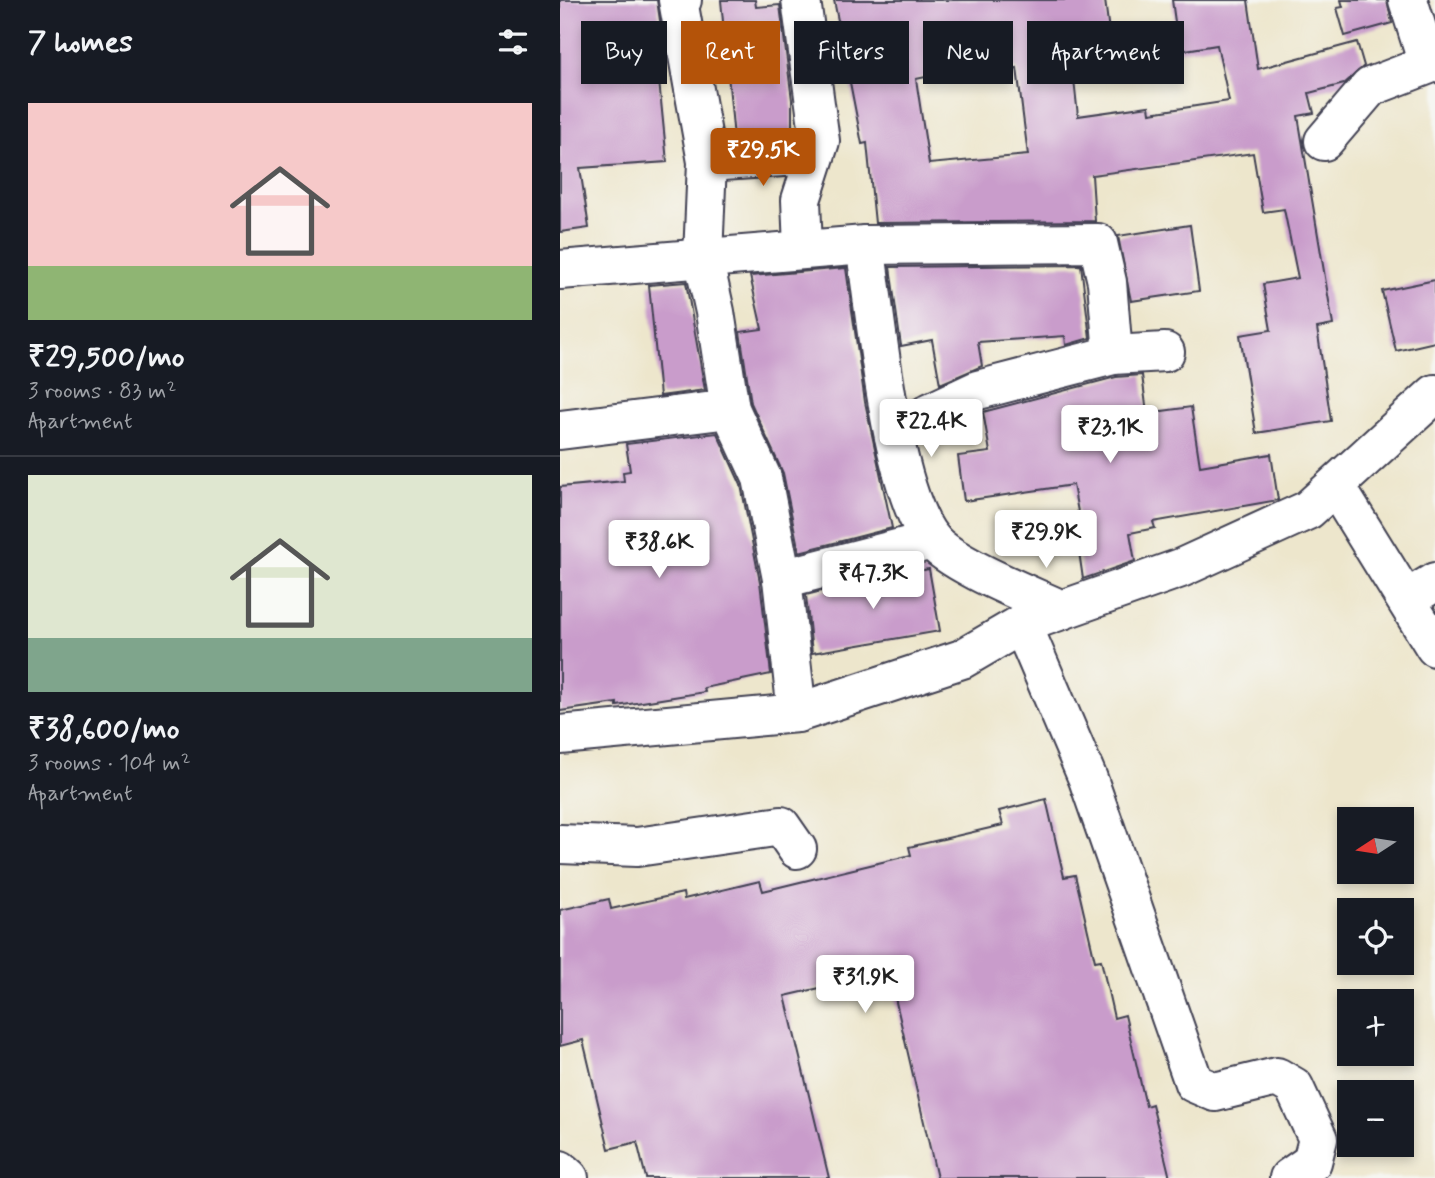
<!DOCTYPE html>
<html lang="en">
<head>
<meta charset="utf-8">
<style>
	body { margin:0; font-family:Mynerve,sans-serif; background:#20242c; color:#f1f3f6; height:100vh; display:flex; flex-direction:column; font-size:26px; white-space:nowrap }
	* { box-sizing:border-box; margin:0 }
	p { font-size:23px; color:#9ea1a6 }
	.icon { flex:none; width:38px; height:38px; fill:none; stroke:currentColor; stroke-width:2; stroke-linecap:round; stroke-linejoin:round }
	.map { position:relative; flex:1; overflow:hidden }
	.panel { display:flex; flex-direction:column; background:#171b24; width:560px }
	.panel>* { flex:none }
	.guide { position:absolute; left:21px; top:21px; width:665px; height:63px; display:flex; gap:14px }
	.needle { width:46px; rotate:258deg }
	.fabs { position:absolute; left:777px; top:807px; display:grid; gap:14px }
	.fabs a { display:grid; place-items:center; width:77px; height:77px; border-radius:0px; background:#171b24; box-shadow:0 4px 10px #0003; font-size:35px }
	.price { position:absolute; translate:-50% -60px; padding:0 16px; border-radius:7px; background:#fff; color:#222; font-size:23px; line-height:46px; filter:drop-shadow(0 2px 4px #0008) }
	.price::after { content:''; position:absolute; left:50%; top:42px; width:21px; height:16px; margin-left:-10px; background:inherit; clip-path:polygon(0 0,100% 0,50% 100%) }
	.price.current { background:#b45309; color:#fff }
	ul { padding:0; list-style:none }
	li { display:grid; align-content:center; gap:14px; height:371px; padding:0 28px }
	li+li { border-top:2px solid #363941 }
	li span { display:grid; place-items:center; height:217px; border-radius:0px; color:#555 }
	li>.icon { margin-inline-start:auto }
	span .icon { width:126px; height:126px; fill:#fffc; stroke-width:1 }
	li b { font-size:30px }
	h2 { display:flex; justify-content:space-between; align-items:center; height:84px; padding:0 28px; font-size:30px }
	.pill { padding:0 24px; border-radius:0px; background:#171b24; box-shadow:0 4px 10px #0003; font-size:24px; line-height:63px }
	.pill.current { background:#b45309; color:#fff }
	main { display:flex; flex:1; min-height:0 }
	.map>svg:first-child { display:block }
	.building { fill:#c99ccb; fill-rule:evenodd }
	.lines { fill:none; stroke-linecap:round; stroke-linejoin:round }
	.minor-casing { stroke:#403f51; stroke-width:42 }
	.tertiary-casing { stroke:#403f51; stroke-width:42 }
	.minor { stroke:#fff; stroke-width:38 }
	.tertiary { stroke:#fff; stroke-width:38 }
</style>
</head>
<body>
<main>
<section class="panel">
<h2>7 homes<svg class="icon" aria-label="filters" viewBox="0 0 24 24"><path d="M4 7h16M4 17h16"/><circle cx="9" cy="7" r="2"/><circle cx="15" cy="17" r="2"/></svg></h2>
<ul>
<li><span style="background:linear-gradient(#f6c9c9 75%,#8fb573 0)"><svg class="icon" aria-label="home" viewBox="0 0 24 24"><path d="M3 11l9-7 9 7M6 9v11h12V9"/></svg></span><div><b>₹29,500/mo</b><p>3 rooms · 83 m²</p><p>Apartment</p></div></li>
<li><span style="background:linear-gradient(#dfe7d0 75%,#7fa58c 0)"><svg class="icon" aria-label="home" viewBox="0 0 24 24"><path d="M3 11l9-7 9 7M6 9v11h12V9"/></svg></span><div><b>₹38,600/mo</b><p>3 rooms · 104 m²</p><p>Apartment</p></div></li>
</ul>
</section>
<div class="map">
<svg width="875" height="1178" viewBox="0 0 875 1178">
	<rect width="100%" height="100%" fill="#f6f6f2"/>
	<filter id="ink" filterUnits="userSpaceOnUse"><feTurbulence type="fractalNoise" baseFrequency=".0143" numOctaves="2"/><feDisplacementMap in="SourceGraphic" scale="14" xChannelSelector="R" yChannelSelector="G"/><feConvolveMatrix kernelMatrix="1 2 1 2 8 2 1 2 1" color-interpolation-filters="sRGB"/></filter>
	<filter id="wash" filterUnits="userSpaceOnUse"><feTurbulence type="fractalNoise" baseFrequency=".00686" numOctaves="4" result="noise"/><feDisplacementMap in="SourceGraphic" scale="28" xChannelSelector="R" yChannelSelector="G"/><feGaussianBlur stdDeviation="1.57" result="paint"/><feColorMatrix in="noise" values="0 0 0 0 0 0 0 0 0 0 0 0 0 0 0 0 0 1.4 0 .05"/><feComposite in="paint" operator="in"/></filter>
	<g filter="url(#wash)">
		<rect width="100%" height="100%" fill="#ede6cc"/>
		<g id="blocks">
			<g class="building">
				<polygon points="0,0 97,0 104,48 96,50 107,162 20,168 29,228 0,232"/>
				<polygon points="161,0 195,0 196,7 220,5 232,100 232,135 174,138"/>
				<path d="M274 0H545L551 47 511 52 518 116 589 106 590 113 669 101 657 45 619 51 612 0H688L698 69 797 42 804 66 784 84 749 93 754 113 738 116 773 325 757 328 771 421 696 433 680 335 711 330 703 284 738 278 724 209 703 212 693 153 532 175 535 221 315 223 307 143 302 144ZM428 64 429 72 457 68 468 155 369 164 356 79Z"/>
				<polygon points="781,0 827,0 832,23 785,36 777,8 783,7"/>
				<polygon points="630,225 639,291 571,301 558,236"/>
				<polygon points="521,265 530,338 506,345 505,336 418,342 422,366 380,384 372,340 341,346 330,267"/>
				<polygon points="286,268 305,402 332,528 239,552 223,473 191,403 180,332 202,329 190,276"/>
				<polygon points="875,280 875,342 836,351 822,291"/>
				<polygon points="126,282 145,390 100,396 89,285"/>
				<polygon points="582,375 587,413 631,407 640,466 711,454 718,500 593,522 595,528 570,533 575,561 523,579 518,545 524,544 513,485 404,501 398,456 430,452 423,412 556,377"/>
				<polygon points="157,433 181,485 200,582 211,674 144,688 145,692 57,706 57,703 0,711 0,487 64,481 63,472 70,471 66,444"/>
				<polygon points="369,569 380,631 252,653 246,595 340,571 341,574"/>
				<polygon points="486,799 504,877 515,875 535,961 541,960 554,1018 565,1015 586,1106 592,1104 610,1178 377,1178 329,972 225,996 269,1178 86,1178 77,1142 49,1149 23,1040 0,1046 0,910 49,899 51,909 123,893 124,899 200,881 203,891 351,855 349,847 443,825 439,811"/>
			</g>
		</g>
	</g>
	<g filter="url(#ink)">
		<use href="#blocks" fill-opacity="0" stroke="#403f51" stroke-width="2"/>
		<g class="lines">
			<g class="minor-casing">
				<g id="minor">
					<polyline points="122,0 118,0 147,162 143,257 155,312 170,409 202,478 222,579 237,713"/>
					<polyline points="241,0 260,141 241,200 243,248"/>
					<polyline points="848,0 868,64"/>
					<polyline points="764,141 810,87 875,62"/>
					<polyline points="147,162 255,155"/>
					<path d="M305 245C316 315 330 487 371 539 390 564 472 596 502 610"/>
					<polyline points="0,270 305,245 538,243 547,282 553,355"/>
					<polyline points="0,430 170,409"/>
					<polyline points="334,436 371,412 418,390 553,355 605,352"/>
					<polyline points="776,487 875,647"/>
					<polyline points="222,579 372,540"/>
					<polyline points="847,599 875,582"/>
					<polyline points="462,624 528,779 634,1083 655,1092 717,1077 734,1087 758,1139 752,1162 729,1178"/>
					<polyline points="0,844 77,847 221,826 237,849"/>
					<polyline points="0,1170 9,1178"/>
				</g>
			</g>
			<g class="tertiary-casing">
				<polyline id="tertiary" points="0,735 237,713 402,659 462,624 621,568 748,510 875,394"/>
			</g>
			<use href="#minor" class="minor"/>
			<use href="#tertiary" class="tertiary"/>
		</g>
	</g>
</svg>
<div class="fabs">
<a><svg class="needle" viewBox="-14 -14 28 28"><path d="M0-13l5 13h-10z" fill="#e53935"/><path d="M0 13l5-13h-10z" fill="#9ea1a6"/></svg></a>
<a><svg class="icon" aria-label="locate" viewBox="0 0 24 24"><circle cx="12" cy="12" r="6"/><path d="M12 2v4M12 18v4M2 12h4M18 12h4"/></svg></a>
<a>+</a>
<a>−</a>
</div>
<b class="price current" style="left:203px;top:188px">₹29.5K</b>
<b class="price" style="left:371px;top:459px">₹22.4K</b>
<b class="price" style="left:550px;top:465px">₹23.1K</b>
<b class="price" style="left:486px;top:570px">₹29.9K</b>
<b class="price" style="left:99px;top:580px">₹38.6K</b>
<b class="price" style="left:313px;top:611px">₹47.3K</b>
<b class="price" style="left:305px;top:1015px">₹31.9K</b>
<div class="guide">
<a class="pill">Buy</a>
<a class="pill current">Rent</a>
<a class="pill">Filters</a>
<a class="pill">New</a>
<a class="pill">Apartment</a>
</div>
</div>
</main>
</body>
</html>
